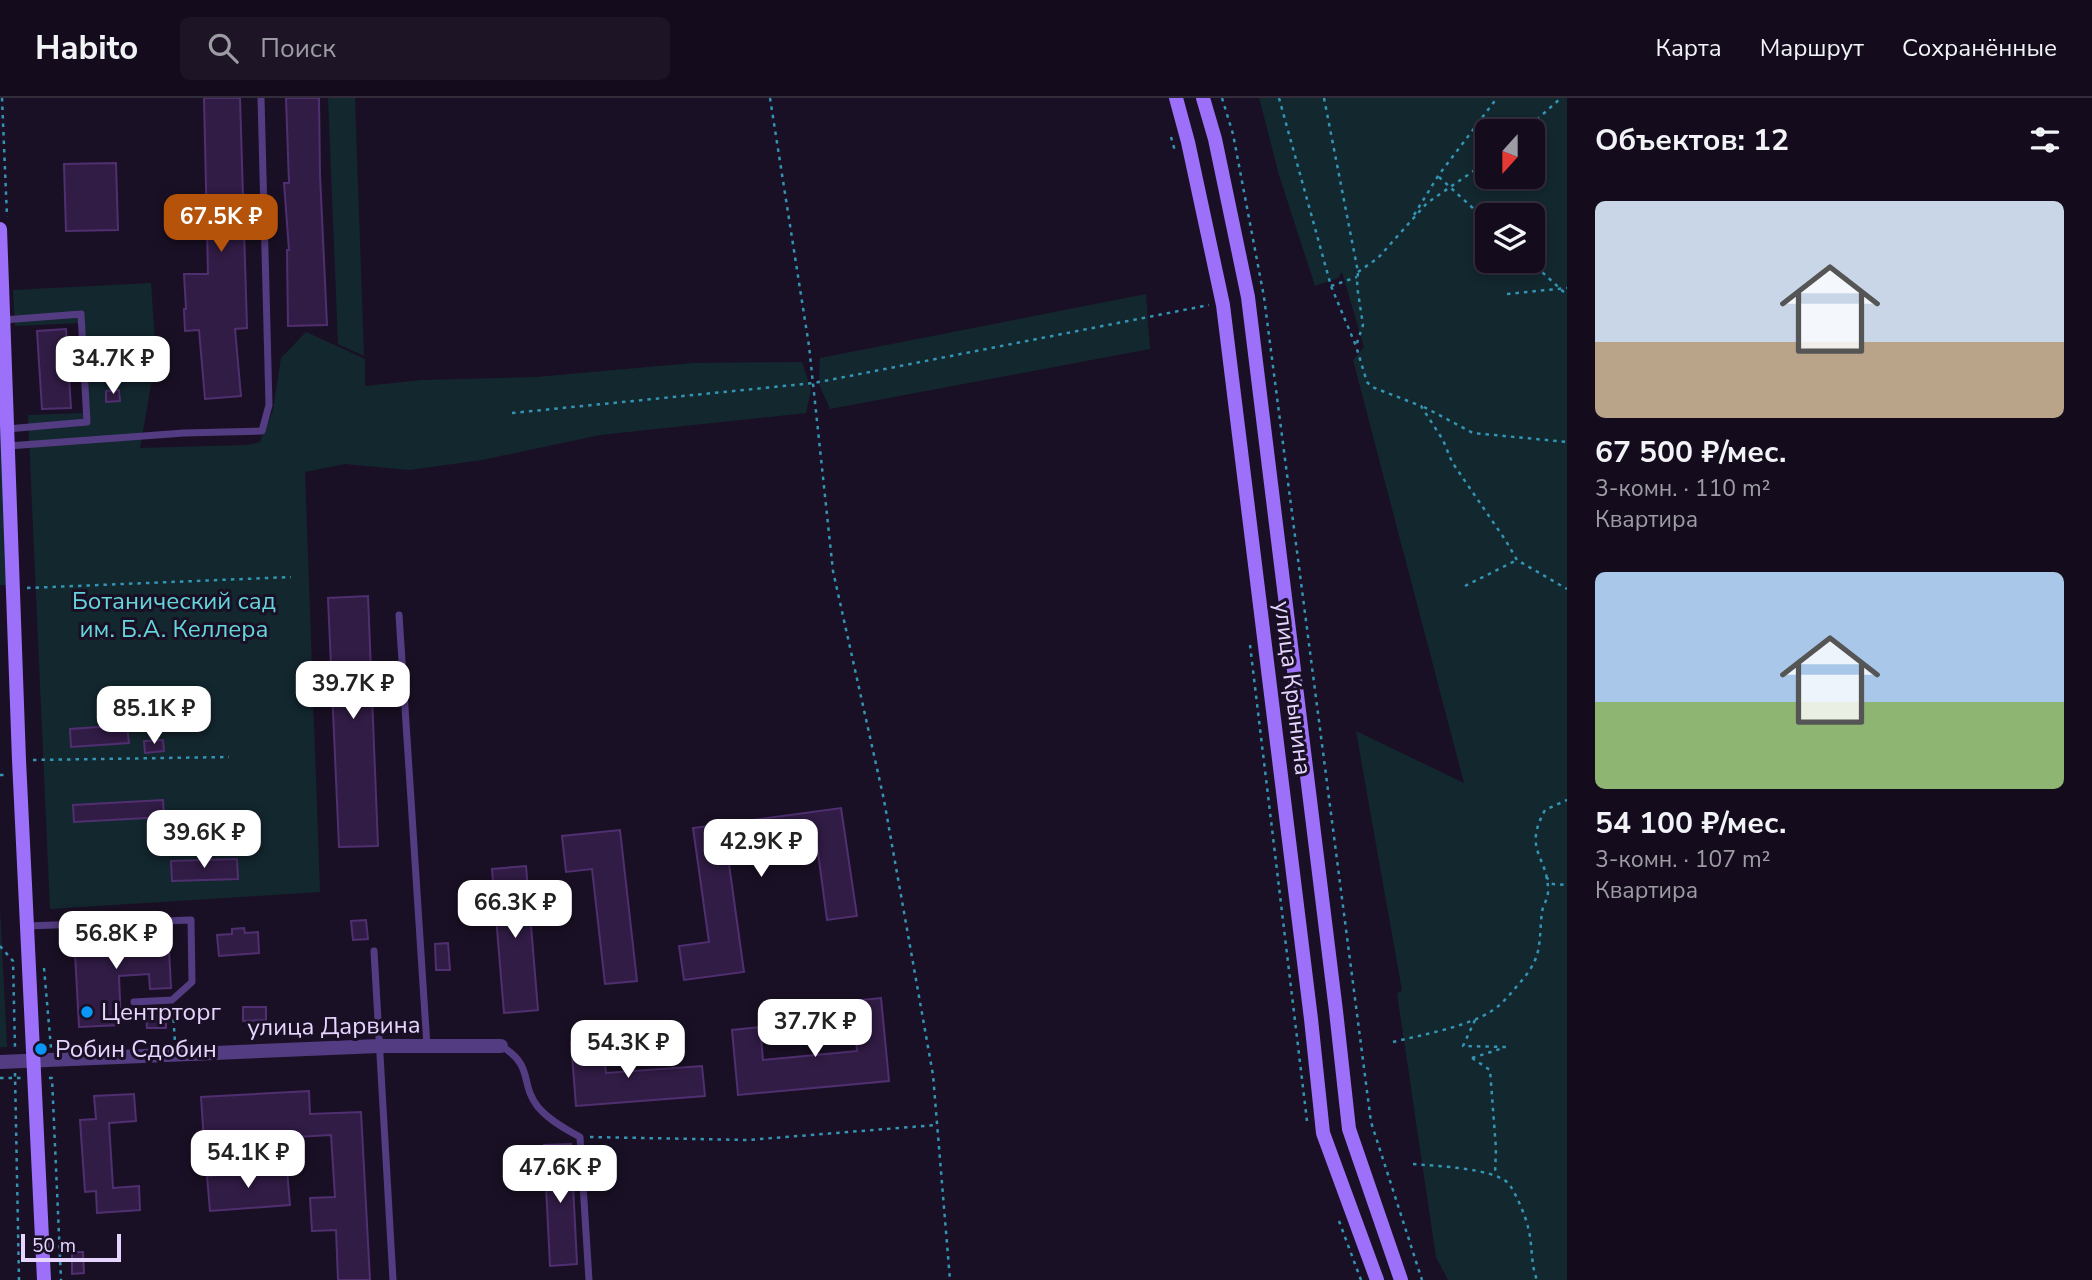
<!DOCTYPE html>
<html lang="ru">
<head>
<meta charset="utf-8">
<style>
	body { margin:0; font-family:"Nunito Sans",sans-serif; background:#1d1525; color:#f1f3f6; height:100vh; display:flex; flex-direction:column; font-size:26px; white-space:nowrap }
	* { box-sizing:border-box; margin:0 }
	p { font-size:23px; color:#9d9ba3 }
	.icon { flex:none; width:38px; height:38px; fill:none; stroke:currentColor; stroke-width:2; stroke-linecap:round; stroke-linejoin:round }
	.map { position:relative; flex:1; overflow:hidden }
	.drawer { display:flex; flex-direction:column; background:#140c1c; width:525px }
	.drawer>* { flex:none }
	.needle { width:46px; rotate:201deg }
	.buttons { position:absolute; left:1475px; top:21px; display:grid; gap:14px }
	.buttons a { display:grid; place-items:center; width:70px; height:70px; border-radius:10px; background:#140c1c; box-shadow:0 4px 10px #0003,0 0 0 2px #332c3b; font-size:35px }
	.scale { position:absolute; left:21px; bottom:18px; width:100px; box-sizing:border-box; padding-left:7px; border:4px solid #e6d5fe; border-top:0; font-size:19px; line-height:24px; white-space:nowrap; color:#e6d5fe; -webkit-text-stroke:5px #1a1025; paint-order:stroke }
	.price { position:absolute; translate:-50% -60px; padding:0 16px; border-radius:14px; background:#fff; color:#222; font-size:23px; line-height:46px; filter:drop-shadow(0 2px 4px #0008) }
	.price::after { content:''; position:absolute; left:50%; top:42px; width:21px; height:16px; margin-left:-10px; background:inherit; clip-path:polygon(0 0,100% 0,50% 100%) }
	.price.selected { background:#b45309; color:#fff }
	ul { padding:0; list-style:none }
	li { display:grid; align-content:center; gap:14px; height:371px; padding:0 28px }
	li span { display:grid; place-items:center; height:217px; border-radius:10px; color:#555 }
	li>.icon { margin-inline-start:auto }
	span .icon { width:126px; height:126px; fill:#fffc; stroke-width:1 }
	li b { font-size:30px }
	h2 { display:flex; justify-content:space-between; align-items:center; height:84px; padding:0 28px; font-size:30px }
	header { display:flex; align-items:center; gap:42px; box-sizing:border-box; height:98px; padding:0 35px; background:#140c1c; border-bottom:2px solid #332c3b }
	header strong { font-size:33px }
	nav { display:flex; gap:38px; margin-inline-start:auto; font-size:24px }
	.search { width:490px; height:63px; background:#1d1525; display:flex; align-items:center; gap:18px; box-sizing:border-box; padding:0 24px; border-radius:10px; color:#9d9ba3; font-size:26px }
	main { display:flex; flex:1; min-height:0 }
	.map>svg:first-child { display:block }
	.green { fill:#13272f; fill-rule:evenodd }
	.building { fill:#311c45; stroke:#502f70; stroke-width:2 }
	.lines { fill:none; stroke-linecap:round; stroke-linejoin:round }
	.path { stroke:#3494b3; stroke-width:2.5; stroke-dasharray:3.5 5; stroke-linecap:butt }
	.lane { stroke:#543c82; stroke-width:7 }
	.street { stroke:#543c82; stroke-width:14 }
	.secondary { stroke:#9d70fa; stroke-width:14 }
	.poi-dot { fill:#0996f6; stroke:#1a1025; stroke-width:2.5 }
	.labels { text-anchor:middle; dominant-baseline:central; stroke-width:6; stroke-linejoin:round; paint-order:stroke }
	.park-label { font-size:24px; fill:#63d5db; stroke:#1a1025 }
	.street-label { font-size:24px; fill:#e6d5fe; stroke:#1a1025 }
	.poi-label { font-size:24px; fill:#e6d5fe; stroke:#1a1025; text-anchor:start }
</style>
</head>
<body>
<header>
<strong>Habito</strong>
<div class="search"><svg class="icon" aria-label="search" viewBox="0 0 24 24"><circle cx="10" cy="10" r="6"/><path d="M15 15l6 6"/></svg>Поиск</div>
<nav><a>Карта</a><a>Маршрут</a><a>Сохранённые</a></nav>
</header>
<main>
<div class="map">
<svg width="1567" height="1182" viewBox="0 0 1567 1182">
	<rect width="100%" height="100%" fill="#1a1025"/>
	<g class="green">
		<polygon points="328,0 355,0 364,258 338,246"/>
		<path d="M1259 0H1567V1182H1448L1436 1159 1397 895 1402 893 1356 633 1464 685 1353 262 1364 249 1342 174 1338 180 1315 188 1279 77ZM1533 33V79H1488V33ZM1488 117H1533V163H1488Z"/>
		<polygon points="151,185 156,258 140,350 247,347 260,344 273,312 281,260 306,234 365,261 365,288 422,282 536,279 693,265 802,264 811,292 806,315 600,337 482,362 409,372 345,366 305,374 320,794 50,811 28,317 84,315 81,225 15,228 13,192"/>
		<polygon points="1146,196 1150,251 830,311 819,286 820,260"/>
		<polygon points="0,240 9,487 0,487"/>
		<polygon points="0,809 7,949 0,949"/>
	</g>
	<g class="building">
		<polygon points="204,0 240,0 247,230 235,231 241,298 205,301 199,232 185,233 184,211 186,211 184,176 208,176"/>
		<polygon points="286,0 319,0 320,77 327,227 288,228 287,152 289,152 284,85 289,85"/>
		<polygon points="116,65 118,132 66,133 64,66"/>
		<polygon points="66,231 71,310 42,311 37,233"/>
		<polygon points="119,292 120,303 106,304 106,293"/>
		<polygon points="368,498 378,748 339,749 328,500"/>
		<polygon points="127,627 129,645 71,649 70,631"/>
		<polygon points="163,642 164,653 145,655 144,643"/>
		<polygon points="163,702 164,719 74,724 73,707"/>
		<polygon points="841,710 857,818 827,822 817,747 728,759 744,874 684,882 679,848 709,844 693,730"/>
		<polygon points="620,732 637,883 605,886 592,771 566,774 562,738"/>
		<polygon points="237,761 238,781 172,783 171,763"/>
		<polygon points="526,768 538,912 504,915 492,771"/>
		<polygon points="366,822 368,841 353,842 351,823"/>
		<polygon points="244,830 245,835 258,834 259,855 219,858 217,837 232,836 232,831"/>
		<polygon points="168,832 171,890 150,891 149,876 119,878 121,927 79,929 74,837"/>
		<polygon points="448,845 450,872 436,872 435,846"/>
		<polygon points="881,900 889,983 738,997 732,932 760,929 763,962 857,953 852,903"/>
		<polygon points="243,909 266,909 266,922 243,923"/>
		<polygon points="166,917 166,930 147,930 146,918"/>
		<polygon points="603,942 606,975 702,968 705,998 576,1008 571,944"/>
		<polygon points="309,993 310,1016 361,1014 370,1182 338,1182 336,1132 312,1133 310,1100 335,1099 331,1037 204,1044 201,999"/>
		<polygon points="134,996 136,1023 109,1025 113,1090 139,1088 140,1112 97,1115 96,1093 85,1094 80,1022 96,1021 94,998"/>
		<polygon points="571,1046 577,1166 550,1168 544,1047"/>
		<polygon points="287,1072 290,1107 210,1113 207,1078"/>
		<polygon points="72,1154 83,1154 84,1175 72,1176"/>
	</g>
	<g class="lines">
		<g class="path">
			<polyline points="2,0 7,119"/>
			<polyline points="770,0 809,248 833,473 884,702 933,977 950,1182"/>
			<polyline points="1222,0 1233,36 1264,199 1371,1024 1422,1182"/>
			<polyline points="1279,0 1331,188 1356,248 1367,284 1372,289 1421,308 1443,342 1452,364 1506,443 1517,462 1567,491"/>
			<polyline points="1324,0 1358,174 1357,188 1363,227 1356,248"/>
			<polyline points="1524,33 1561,0"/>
			<polyline points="1171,39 1175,53"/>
			<polyline points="1439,79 1488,124"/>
			<polyline points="1414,117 1438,78 1497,0"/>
			<polyline points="1530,163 1567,197"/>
			<polyline points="1358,174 1378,160 1427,105 1488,63"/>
			<polyline points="1331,188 1357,179"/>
			<polyline points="1507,196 1567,190"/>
			<polyline points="1424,309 1473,335 1567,344"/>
			<polyline points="512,315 814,285 1209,207"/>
			<polyline points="1465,488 1517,462"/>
			<polyline points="27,490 291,479"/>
			<polyline points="1250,547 1307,1023"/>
			<polyline points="33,662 229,659"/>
			<polyline points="0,677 8,677"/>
			<polyline points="1546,779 1553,786 1567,787"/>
			<polyline points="0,848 13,863 15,951"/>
			<polyline points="44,870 51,950"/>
			<polyline points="173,913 175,945"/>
			<polyline points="1475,922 1463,948 1506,949"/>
			<path d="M1393 944C1421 937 1466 929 1490 914 1500 908 1509 898 1517 888 1526 878 1533 869 1537 857 1541 843 1540 828 1542 814 1543 807 1548 801 1548 794 1549 758 1522 754 1545 712L1567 702"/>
			<polyline points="1472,960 1490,972 1496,1051 1495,1076"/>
			<polyline points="1472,960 1503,950"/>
			<polyline points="15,975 19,1182"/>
			<polyline points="0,980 21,980"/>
			<polyline points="49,980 52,980 61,1182"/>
			<polyline points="590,1039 748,1042 936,1027"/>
			<path d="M1413 1066C1435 1068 1493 1070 1508 1085 1514 1091 1526 1119 1528 1129 1533 1147 1530 1164 1537 1182"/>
			<polyline points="1339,1123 1361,1182"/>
		</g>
		<g class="lane">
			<polyline points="3,222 81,216 87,324 7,331"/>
			<polyline points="8,348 184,335 262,333 269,307 261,0"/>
			<polyline points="399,517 427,948"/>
			<polyline points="27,828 191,822 192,884 172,902 134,904"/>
			<polyline points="374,853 393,1182"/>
			<path d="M501 948C535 968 519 985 538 1009 549 1022 565 1031 580 1039L589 1182"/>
		</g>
		<polyline class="street" points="0,964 379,948 501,948"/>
		<g class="secondary">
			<polyline points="1176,0 1188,44 1223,207 1311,921 1323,1035 1377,1182"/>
			<polyline points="1203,0 1215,41 1248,199 1336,913 1349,1031 1401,1182"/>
			<polyline points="0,131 19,662 44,1182"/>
		</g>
	</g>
	<g class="poi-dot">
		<circle cx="87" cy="914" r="7"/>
		<circle cx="41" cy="951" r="7"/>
	</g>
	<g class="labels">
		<g class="park-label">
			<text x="174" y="503">Ботанический сад<tspan x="174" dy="28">им. Б.А. Келлера</tspan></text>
		</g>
		<g class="street-label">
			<text transform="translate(1293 590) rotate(83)">улица Крынина</text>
			<text transform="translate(334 928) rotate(-1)">улица Дарвина</text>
		</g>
		<g class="poi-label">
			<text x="101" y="914">Центрторг</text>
			<text x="55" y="951">Робин Сдобин</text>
		</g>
	</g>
</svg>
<div class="buttons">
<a><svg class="needle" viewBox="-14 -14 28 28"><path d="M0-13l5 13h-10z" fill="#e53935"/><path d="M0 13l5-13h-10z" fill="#9d9ba3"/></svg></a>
<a><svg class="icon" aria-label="layers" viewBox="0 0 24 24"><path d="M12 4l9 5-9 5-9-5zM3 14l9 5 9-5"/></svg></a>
</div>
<div class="scale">50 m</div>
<b class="price selected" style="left:221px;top:156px">67.5K ₽</b>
<b class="price" style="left:113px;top:298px">34.7K ₽</b>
<b class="price" style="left:353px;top:623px">39.7K ₽</b>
<b class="price" style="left:154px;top:648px">85.1K ₽</b>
<b class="price" style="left:204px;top:772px">39.6K ₽</b>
<b class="price" style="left:761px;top:781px">42.9K ₽</b>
<b class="price" style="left:515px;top:842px">66.3K ₽</b>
<b class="price" style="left:116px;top:873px">56.8K ₽</b>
<b class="price" style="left:815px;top:961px">37.7K ₽</b>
<b class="price" style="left:628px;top:982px">54.3K ₽</b>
<b class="price" style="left:248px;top:1092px">54.1K ₽</b>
<b class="price" style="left:560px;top:1107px">47.6K ₽</b>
</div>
<section class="drawer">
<h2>Объектов: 12<svg class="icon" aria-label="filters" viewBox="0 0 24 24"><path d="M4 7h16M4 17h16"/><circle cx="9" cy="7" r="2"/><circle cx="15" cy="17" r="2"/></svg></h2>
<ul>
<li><span style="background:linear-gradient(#c9d6e8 65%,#b9a48a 0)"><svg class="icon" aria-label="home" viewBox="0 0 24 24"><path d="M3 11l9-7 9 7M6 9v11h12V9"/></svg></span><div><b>67 500 ₽/мес.</b><p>3-комн. · 110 m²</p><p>Квартира</p></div></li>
<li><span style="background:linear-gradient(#a9c7e8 60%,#8fb573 0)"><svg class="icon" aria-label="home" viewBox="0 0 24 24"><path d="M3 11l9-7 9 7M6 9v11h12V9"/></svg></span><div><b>54 100 ₽/мес.</b><p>3-комн. · 107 m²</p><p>Квартира</p></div></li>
</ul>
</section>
</main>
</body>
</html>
